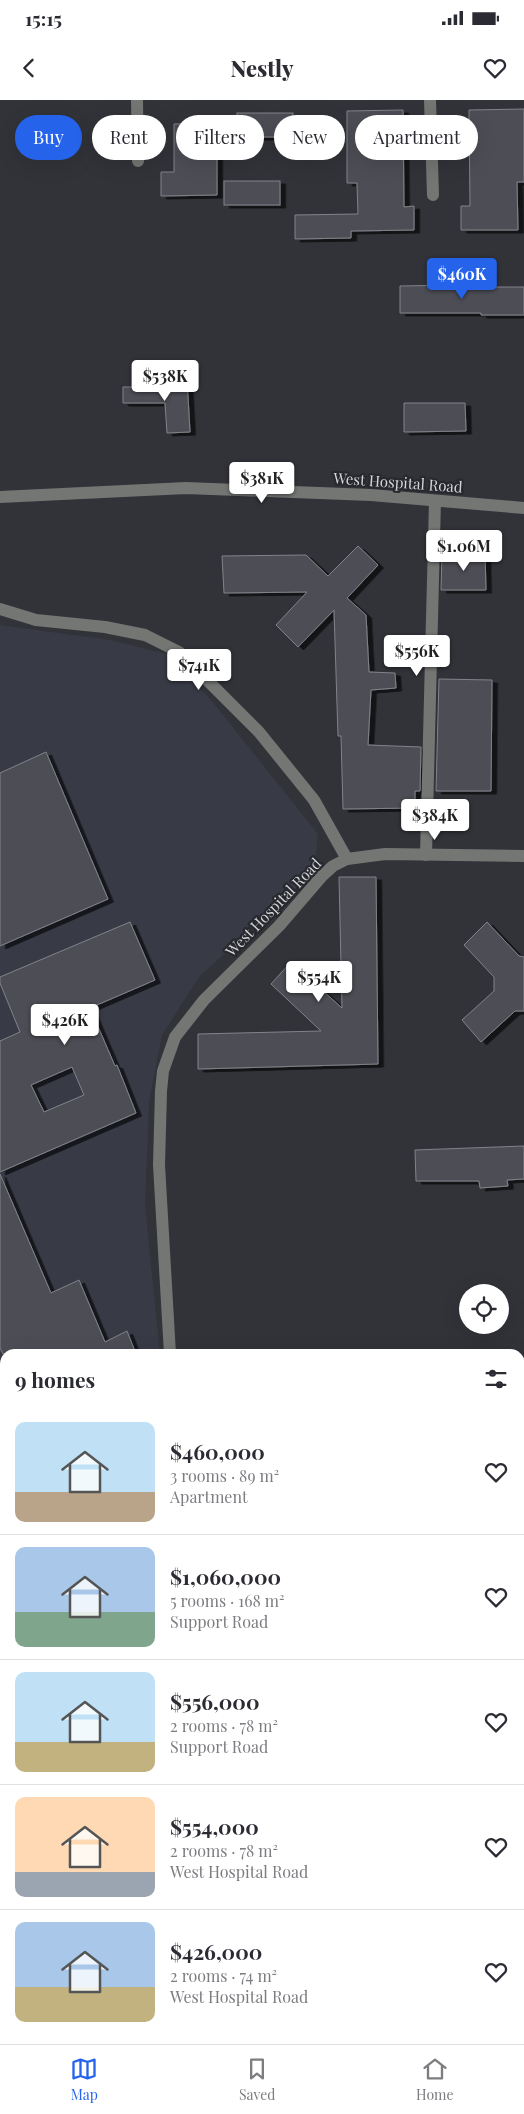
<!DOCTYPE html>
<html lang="en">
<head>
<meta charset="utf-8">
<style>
	body { margin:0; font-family:"Playfair Display",serif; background:#f2f2f3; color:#2b2b33; height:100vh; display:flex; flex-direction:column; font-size:19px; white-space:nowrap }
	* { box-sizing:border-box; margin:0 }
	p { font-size:16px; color:#7c7c81 }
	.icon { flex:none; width:28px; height:28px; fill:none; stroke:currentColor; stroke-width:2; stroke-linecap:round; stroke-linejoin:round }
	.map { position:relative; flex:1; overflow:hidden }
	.panel { position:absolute; left:0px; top:1249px; width:525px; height:696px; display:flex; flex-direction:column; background:#fff; border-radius:15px 15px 0 0; box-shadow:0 5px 20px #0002 }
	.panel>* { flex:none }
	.banner { position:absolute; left:15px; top:15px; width:495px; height:45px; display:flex; gap:10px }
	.fabs { position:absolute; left:459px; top:1184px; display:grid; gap:10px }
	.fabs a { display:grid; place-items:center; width:50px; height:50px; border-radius:50%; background:#fff; box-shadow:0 5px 20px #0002; font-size:25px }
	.price { position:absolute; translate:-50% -42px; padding:0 11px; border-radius:5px; background:#fff; color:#222; font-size:16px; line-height:32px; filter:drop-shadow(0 1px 2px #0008) }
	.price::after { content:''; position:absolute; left:50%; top:30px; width:15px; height:11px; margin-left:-8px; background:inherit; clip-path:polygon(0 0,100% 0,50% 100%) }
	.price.active { background:#2563eb; color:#fff }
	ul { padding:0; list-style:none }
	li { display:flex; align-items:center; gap:15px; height:125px; padding:0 15px }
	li+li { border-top:1px solid #e1e1e2 }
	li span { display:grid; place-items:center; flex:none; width:140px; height:100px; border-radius:10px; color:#555 }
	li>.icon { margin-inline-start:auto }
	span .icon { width:60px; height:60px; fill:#fffc; stroke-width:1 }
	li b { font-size:21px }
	h2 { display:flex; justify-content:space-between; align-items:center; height:60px; padding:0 15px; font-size:21px }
	.tag { padding:0 18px; border-radius:22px; background:#fff; box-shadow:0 5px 20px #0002; font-size:18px; line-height:45px }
	.tag.active { background:#2563eb; color:#fff }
	.status { display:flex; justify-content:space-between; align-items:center; height:35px; padding:0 25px; background:#fff; direction:ltr }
	.status svg { height:14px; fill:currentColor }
	header { display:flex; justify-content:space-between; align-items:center; height:65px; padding:0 15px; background:#fff; font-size:22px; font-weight:800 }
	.tab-bar { display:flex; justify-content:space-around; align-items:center; height:70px; border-top:1px solid #e1e1e2; background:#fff; font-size:14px; color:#7c7c81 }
	.tab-bar a { display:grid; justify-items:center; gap:2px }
	.tab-bar .active { color:#2563eb }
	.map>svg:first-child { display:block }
	.built { fill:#383a46 }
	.building { fill:#4d4e55; stroke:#81838a; fill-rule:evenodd; filter:url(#shadow) }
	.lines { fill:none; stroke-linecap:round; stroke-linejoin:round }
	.minor { stroke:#747674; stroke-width:12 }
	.labels { text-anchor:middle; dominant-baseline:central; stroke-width:4.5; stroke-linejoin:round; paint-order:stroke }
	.street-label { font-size:15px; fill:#d4d5d9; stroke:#28292e }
</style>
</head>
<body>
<div class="status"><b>15:15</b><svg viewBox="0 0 49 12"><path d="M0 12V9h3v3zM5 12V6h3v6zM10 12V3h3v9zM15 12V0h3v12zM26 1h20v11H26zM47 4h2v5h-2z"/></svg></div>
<header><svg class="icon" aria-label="back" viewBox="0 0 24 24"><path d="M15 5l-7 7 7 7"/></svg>Nestly<svg class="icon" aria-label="heart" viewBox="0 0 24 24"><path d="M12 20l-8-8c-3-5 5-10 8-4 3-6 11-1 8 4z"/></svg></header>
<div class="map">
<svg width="524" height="1944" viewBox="0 0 524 1944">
	<defs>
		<filter id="shadow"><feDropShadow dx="5.5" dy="3" stdDeviation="0" flood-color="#0009"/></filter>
	</defs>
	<rect width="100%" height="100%" fill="#313339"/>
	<polygon class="built" points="0,525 110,540 170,555 215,605 318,734 314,771 199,877 162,935 149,1002 145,1105 160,1254 5,1254 5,1678 0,1678"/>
	<g class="building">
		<polygon points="524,9 524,82 517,82 518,130 461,130 461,106 470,106 469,10"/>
		<polygon points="403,10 404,107 414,106 414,130 351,131 351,138 295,139 295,115 358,114 357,83 347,83 347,11"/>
		<rect x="237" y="13" width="56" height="24"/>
		<polygon points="230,23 230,47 217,47 217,95 161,96 161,72 174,72 174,24"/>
		<rect x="224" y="81" width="56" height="24"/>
		<polygon points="462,185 462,187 524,187 524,215 481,215 481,213 400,213 400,186"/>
		<polygon points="187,279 190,332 167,333 165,303 123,303 123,287 164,287 164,280"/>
		<polygon points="404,303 465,303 466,331 404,332"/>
		<polygon points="358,446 378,465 347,498 366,515 369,572 395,573 396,588 371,590 368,645 421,647 420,691 415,691 415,708 343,709 341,636 338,636 334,510 298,547 276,525 307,492 224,493 222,456 306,455 328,476"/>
		<polygon points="485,453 486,490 441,490 442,454"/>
		<polygon points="439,579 492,580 491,691 436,691"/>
		<polygon points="46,652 108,799 0,846 0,673"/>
		<polygon points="339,777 376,777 378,964 198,969 198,934 321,931 271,884 291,862 342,908"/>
		<path d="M130 822 155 880 90 908 115 966 117 965 136 1013 0 1072V941L20 932 0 883V877ZM72 967 84 995 44 1012 31 985Z"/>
		<polygon points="487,822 519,856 524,857 524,911 515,911 481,942 462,920 494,891 494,877 464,845"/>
		<polygon points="524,1046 524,1079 507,1080 508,1086 480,1088 479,1081 416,1081 415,1050"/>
		<polygon points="0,1074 51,1193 79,1180 105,1242 127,1231 136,1254 3,1254 0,1248"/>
	</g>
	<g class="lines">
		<g class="minor">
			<polyline points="137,0 138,61"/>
			<polyline points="430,0 433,95"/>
			<polyline points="0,397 186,388 371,395 524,408"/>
			<polyline points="0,509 36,520 105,527 145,535 179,552 259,632 314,700 347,759"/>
			<polyline points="426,755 435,401"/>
			<polyline points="170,1254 159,1065 161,991 163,971 175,937 204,900 279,826 322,776 333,766 347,759 385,754 524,756"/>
			<polyline points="0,1693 5,1693"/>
		</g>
	</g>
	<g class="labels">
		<g class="street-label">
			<text transform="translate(398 382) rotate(4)">West Hospital Road</text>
			<text transform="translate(273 807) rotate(-46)">West Hospital Road</text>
		</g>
	</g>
</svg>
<div class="fabs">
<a><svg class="icon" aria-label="locate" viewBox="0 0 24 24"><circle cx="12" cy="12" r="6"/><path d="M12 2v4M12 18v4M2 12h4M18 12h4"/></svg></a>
</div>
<b class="price active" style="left:462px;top:200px">$460K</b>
<b class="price" style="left:165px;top:302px">$538K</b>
<b class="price" style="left:262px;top:404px">$381K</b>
<b class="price" style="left:464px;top:472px">$1.06M</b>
<b class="price" style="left:417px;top:577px">$556K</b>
<b class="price" style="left:199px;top:591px">$741K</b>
<b class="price" style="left:435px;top:741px">$384K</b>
<b class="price" style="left:319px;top:903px">$554K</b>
<b class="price" style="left:65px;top:946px">$426K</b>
<div class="banner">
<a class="tag active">Buy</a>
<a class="tag">Rent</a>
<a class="tag">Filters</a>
<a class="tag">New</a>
<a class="tag">Apartment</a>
</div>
<section class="panel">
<h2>9 homes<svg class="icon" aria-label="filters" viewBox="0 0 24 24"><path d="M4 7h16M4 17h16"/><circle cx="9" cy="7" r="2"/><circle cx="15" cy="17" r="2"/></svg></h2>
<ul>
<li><span style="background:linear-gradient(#bfe0f5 70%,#b9a48a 0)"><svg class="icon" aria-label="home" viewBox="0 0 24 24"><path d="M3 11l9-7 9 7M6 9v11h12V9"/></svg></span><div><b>$460,000</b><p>3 rooms · 89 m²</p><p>Apartment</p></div><svg class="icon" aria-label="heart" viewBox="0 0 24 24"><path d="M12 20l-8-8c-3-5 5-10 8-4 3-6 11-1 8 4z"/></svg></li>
<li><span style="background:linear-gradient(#a9c7e8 65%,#7fa58c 0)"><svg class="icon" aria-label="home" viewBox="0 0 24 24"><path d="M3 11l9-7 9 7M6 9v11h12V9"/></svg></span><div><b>$1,060,000</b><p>5 rooms · 168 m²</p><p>Support Road</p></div><svg class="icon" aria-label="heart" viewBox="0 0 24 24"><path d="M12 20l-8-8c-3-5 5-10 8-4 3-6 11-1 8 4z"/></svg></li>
<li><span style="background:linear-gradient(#bfe0f5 70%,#c2b280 0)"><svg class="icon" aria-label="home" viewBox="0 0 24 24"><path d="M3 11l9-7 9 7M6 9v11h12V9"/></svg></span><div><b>$556,000</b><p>2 rooms · 78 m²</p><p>Support Road</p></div><svg class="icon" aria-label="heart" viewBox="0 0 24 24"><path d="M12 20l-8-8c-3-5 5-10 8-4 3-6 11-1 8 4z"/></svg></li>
<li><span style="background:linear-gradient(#ffd9b3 75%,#9aa5b1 0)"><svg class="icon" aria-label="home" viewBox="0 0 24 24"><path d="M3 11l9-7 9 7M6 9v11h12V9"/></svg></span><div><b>$554,000</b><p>2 rooms · 78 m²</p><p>West Hospital Road</p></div><svg class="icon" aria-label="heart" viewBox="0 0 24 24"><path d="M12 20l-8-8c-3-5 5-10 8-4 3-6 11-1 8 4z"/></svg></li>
<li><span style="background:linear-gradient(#a9c7e8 65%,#c2b280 0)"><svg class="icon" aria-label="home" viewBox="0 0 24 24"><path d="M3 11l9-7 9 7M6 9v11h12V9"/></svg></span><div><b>$426,000</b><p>2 rooms · 74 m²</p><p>West Hospital Road</p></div><svg class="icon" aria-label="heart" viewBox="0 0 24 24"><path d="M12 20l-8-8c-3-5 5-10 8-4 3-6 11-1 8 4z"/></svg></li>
</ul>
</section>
</div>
<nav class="tab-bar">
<a class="active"><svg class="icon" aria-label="map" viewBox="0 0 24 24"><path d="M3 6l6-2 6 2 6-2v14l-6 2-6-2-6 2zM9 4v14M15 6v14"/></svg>Map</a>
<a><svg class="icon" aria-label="saved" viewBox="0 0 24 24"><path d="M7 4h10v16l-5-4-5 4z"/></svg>Saved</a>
<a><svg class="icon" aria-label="home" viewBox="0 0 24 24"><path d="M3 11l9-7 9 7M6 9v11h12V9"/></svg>Home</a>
</nav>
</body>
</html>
